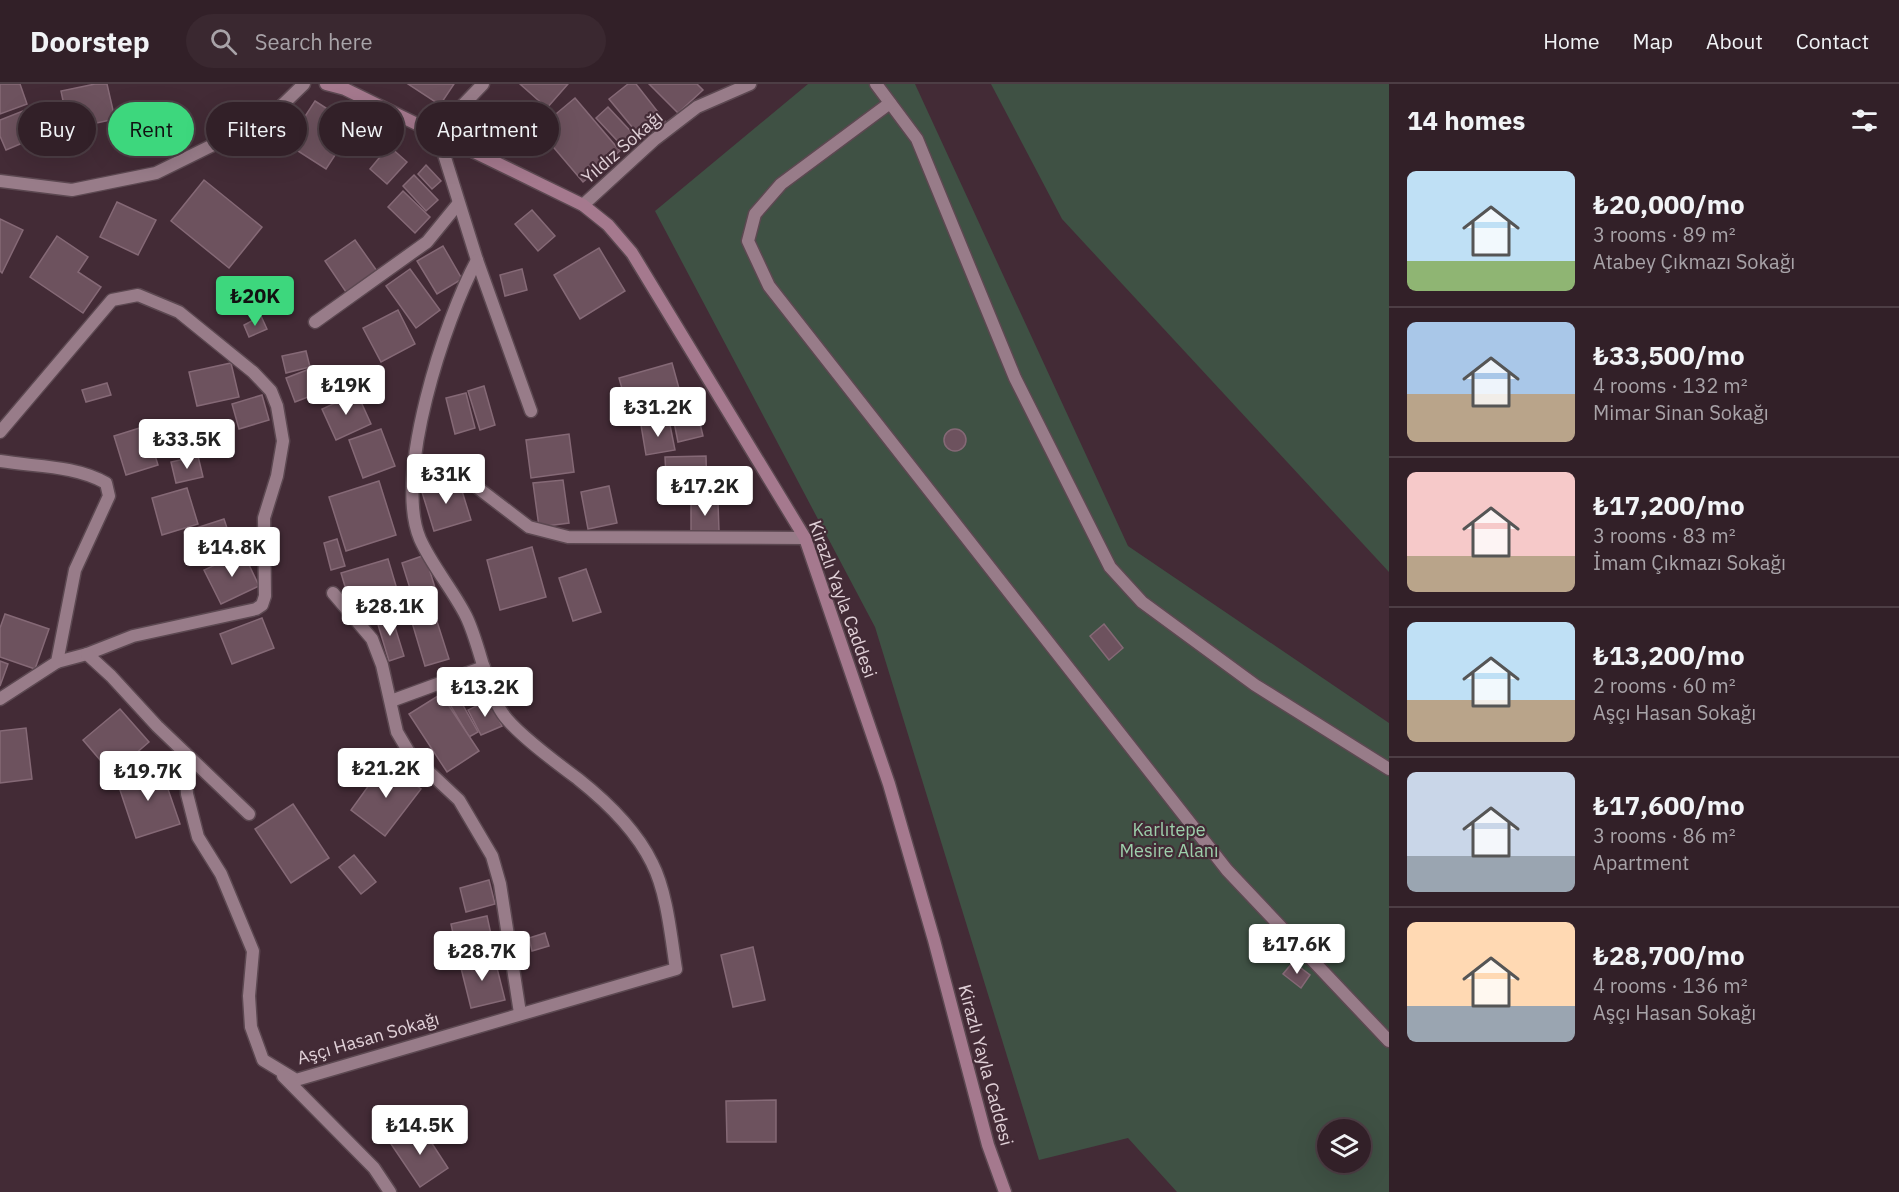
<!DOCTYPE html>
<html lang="en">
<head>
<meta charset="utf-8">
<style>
	body { margin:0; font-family:"IBM Plex Sans",sans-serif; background:#3a2830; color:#f1f3f6; height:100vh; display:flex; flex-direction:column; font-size:22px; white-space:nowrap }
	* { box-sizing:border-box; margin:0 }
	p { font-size:20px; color:#a8a3a8 }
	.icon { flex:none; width:33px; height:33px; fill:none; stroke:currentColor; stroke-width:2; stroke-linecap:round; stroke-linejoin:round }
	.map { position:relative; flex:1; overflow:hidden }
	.sheet { display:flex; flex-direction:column; background:#322028; width:510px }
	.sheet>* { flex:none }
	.banner { position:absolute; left:18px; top:18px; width:570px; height:54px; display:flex; gap:12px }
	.buttons { position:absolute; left:1317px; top:1035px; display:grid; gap:12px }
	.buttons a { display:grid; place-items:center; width:54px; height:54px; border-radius:50%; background:#322028; box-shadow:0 6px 24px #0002,0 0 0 2px #4d3e45; font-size:30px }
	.price { position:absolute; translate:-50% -51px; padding:0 14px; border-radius:6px; background:#fff; color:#222; font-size:20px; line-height:39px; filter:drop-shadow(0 2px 3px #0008) }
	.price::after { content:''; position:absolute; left:50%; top:36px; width:18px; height:14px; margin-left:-9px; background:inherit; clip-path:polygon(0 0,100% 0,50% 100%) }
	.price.selected { background:#3dd77d; color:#111 }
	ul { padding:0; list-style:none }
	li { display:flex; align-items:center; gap:18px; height:150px; padding:0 18px }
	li+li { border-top:2px solid #4d3e45 }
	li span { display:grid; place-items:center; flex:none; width:168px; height:120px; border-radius:9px; color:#555 }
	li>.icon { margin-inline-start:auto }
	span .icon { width:72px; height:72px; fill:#fffc; stroke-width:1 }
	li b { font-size:26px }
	h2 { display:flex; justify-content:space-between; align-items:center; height:72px; padding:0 18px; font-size:26px }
	.pill { padding:0 21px; border-radius:27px; background:#322028; box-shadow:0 6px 24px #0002,0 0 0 2px #4d3e45; font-size:21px; line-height:54px }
	.pill.selected { background:#3dd77d; color:#111 }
	header { display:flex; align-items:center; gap:36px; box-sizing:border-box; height:84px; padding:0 30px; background:#322028; border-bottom:2px solid #4d3e45 }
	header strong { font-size:28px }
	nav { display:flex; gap:33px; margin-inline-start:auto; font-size:21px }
	.search { width:420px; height:54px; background:#3a2830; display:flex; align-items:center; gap:15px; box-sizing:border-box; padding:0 21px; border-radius:33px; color:#a8a3a8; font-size:22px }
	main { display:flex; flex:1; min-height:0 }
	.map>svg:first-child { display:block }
	.green { fill:#3f5144; fill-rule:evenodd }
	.building { fill:#6d525e; stroke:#856976; stroke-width:1.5 }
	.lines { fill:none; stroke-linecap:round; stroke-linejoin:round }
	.service-casing { stroke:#5c4851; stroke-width:15 }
	.minor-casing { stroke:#5c4851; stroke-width:15 }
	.secondary-casing { stroke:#5c4851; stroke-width:15 }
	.service { stroke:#987c89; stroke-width:12 }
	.minor { stroke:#987c89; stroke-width:12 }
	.secondary { stroke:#a5798e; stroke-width:12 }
	.labels { text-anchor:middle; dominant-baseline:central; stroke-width:4.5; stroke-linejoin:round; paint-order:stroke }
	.street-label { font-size:18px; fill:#e1d1d8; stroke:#432b36 }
	.park-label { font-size:18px; fill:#9dcfab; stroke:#432b36 }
</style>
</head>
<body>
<header>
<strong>Doorstep</strong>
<div class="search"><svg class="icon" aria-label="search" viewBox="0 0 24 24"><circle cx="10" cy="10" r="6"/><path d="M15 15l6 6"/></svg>Search here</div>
<nav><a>Home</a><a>Map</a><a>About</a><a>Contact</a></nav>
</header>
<main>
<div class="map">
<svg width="1389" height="1108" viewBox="0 0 1389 1108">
	<rect width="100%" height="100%" fill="#432b36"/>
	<g class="green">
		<path d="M808 0H915L1128 462 1389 639V1108H1177L1128 1054 1039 1076 875 543 655 127ZM1328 1046H1360V1078H1328Z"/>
		<polygon points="991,0 1389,0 1389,488 1062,135"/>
	</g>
	<g class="building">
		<polygon points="0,0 20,0 27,20 0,30"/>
		<polygon points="95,0 107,0 115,35 69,45 61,7"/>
		<polygon points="408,0 454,0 440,21"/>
		<polygon points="520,0 568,0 547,24"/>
		<polygon points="628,0 636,0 665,37 642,55 609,15"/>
		<polygon points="649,0 697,0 703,6 678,29"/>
		<polygon points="575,14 620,67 583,98 538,45"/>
		<polygon points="315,17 354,42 326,85 287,60"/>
		<polygon points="608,23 636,53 624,64 596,34"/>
		<polygon points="28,25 39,52 6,66 0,52 0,36"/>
		<polygon points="389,62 407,78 387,100 370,85"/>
		<polygon points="426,81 441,97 432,105 418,90"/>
		<polygon points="414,91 438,116 426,127 403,102"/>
		<polygon points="204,96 262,143 229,184 171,137"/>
		<polygon points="403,107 430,133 415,149 388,123"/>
		<polygon points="117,118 156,136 138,171 100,153"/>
		<polygon points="532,126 555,152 538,167 515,140"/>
		<polygon points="0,135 23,146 2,189 0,187"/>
		<polygon points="57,152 88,173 78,188 101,203 83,229 30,193"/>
		<polygon points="355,156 377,187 346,208 325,177"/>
		<polygon points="443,162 462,195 437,210 417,177"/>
		<polygon points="599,164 625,207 580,235 554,191"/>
		<polygon points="410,185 440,226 416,244 386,202"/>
		<polygon points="522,185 527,206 505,212 500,191"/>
		<polygon points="398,226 415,260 381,278 363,244"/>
		<polygon points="261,232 267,245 249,253 244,241"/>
		<polygon points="306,267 310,283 286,289 282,272"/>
		<polygon points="231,279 239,313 197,322 189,288"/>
		<polygon points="672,279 685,326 632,340 619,294"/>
		<polygon points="312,284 321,308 295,318 286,294"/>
		<polygon points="107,299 111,311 86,318 82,306"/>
		<polygon points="484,302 495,341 480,346 468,307"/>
		<polygon points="357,309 371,340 336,356 322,325"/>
		<polygon points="466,309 475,344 455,350 446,314"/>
		<polygon points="262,311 269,336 239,345 232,320"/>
		<polygon points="697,327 703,352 678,358 673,333"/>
		<polygon points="669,336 675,366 646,371 641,341"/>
		<polygon points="146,342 158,381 126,391 114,352"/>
		<polygon points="381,345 395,382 363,394 349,356"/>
		<circle cx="955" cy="356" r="11"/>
		<polygon points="569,350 574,388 531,394 526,356"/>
		<polygon points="198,372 203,393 176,399 171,378"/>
		<polygon points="706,372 707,411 667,413 665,373"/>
		<polygon points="458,394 471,436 434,447 421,405"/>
		<polygon points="563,396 569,439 539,443 533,399"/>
		<polygon points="379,397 396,451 346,467 329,413"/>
		<polygon points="609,402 617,439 588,445 581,408"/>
		<polygon points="187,404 198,440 162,451 152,414"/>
		<polygon points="718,418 719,447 691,448 691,419"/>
		<polygon points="224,435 234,465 194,478 184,448"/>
		<polygon points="337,455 345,482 331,486 324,459"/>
		<polygon points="532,463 546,513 500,526 487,476"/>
		<polygon points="243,468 259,502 221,520 204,486"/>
		<polygon points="425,471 436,507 413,514 402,479"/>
		<polygon points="388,475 399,512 352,526 341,489"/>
		<polygon points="586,485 601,528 573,537 559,494"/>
		<polygon points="434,528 449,575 425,582 411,535"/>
		<polygon points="5,530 49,545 35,585 0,573 0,544"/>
		<polygon points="391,530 404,572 389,577 376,534"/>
		<polygon points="262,534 274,564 232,580 220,550"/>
		<polygon points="1104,540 1123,564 1109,576 1090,552"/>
		<polygon points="0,577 8,580 0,602"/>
		<polygon points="455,607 478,648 469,653 445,612"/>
		<polygon points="441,610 479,667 447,688 409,630"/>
		<polygon points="489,616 502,642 481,651 468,626"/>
		<polygon points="120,625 149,658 112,690 83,656"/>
		<polygon points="26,644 32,695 0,699 0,647"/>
		<polygon points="385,679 421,705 385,752 351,726"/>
		<polygon points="160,682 180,740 136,754 117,697"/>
		<polygon points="293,720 329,774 291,799 255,745"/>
		<polygon points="354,771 376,798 361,810 339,783"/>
		<polygon points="489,796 495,820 466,828 460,804"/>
		<polygon points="487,832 495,869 459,877 451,840"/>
		<polygon points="545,849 549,862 532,867 529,854"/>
		<polygon points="1260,849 1273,859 1264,872 1250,862"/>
		<polygon points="753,863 765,916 733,923 721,871"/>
		<polygon points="494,872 505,916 471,924 460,880"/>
		<polygon points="1293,878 1310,891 1301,904 1283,890"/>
		<polygon points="776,1016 776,1058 727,1058 726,1017"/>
		<polygon points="420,1041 448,1084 420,1103 391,1060"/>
	</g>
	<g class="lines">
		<g class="service-casing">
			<g id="service">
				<polyline points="876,0 917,55 1015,294 1110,483 1142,518 1255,601 1389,685"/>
				<polyline points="890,19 781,100 755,130 748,157 769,202 1227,786 1389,957"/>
			</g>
		</g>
		<g class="minor-casing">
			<g id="minor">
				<polyline points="483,0 437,48 477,176 531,327"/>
				<polyline points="0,97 72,106 156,89 270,33 304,0"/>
				<polyline points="583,121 654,56 697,23 750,0"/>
				<polyline points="315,238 427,158 458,120"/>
				<polyline points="0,348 112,216 138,211 179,228 253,288 271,307 277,322 283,357 277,392 264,434 265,512 262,521 256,525 133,552 87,570 57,578"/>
				<path d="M0 377C35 383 74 381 106 399L109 412 75 486 57 578 0 615"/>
				<polyline points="416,378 465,394 529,443 568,453 805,454"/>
				<polyline points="333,509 372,555 382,581 397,648 410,670 459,716 492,772 500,800 520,929"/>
				<polyline points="87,570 111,592 157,642 249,730"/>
				<polyline points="391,617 484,583"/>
				<path d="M185 669 187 710 198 753 221 790 253 867 249 912 251 943 263 976 296 996 676 885C671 853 667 808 652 779 636 746 607 718 578 695 558 680 516 649 503 630 486 606 480 560 466 532 453 506 432 482 420 455 393 392 445 235 477 176"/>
				<polyline points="283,992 374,1084 390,1108"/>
			</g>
		</g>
		<g class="secondary-casing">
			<polyline id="secondary" points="326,0 345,5 583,121 608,141 632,169 805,454 889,700 934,856 988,1061 1005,1108"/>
		</g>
		<use href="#service" class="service"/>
		<use href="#minor" class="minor"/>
		<use href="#secondary" class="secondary"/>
	</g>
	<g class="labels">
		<g class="street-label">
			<text transform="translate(622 63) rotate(-41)">Yıldız Sokağı</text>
			<text transform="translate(843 515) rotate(70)">Kirazlı Yayla Caddesi</text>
			<text transform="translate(368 954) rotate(-16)">Aşçı Hasan Sokağı</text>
			<text transform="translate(986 981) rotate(75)">Kirazlı Yayla Caddesi</text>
		</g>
		<g class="park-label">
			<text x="1169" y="745">Karlıtepe<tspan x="1169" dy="21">Mesire Alanı</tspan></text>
		</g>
	</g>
</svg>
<div class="buttons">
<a><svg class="icon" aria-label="layers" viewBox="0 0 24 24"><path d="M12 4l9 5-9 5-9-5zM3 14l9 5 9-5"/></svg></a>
</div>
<b class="price selected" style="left:255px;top:243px">₺20K</b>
<b class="price" style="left:346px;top:332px">₺19K</b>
<b class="price" style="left:658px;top:354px">₺31.2K</b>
<b class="price" style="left:187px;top:386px">₺33.5K</b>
<b class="price" style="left:446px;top:421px">₺31K</b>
<b class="price" style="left:705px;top:433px">₺17.2K</b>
<b class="price" style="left:232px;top:494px">₺14.8K</b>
<b class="price" style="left:390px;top:553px">₺28.1K</b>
<b class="price" style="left:485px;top:634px">₺13.2K</b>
<b class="price" style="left:386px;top:715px">₺21.2K</b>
<b class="price" style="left:148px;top:718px">₺19.7K</b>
<b class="price" style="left:1297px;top:891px">₺17.6K</b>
<b class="price" style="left:482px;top:898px">₺28.7K</b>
<b class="price" style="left:420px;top:1072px">₺14.5K</b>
<div class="banner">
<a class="pill">Buy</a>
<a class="pill selected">Rent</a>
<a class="pill">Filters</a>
<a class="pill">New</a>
<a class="pill">Apartment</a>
</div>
</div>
<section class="sheet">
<h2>14 homes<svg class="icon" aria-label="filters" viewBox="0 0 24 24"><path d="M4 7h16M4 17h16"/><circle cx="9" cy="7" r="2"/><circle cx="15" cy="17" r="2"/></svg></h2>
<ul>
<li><span style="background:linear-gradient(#bfe0f5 75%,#8fb573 0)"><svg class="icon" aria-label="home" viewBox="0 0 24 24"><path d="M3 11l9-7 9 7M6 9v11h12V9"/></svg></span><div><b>₺20,000/mo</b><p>3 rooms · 89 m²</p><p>Atabey Çıkmazı Sokağı</p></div></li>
<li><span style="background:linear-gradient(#a9c7e8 60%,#b9a48a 0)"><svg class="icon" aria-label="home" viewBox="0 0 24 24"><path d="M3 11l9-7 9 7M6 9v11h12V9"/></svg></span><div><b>₺33,500/mo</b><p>4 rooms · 132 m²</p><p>Mimar Sinan Sokağı</p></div></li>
<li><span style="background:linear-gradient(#f6c9c9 70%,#b9a48a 0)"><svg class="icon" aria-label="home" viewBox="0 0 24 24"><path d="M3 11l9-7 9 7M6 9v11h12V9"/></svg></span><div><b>₺17,200/mo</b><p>3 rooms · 83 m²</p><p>İmam Çıkmazı Sokağı</p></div></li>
<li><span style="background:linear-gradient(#bfe0f5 65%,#b9a48a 0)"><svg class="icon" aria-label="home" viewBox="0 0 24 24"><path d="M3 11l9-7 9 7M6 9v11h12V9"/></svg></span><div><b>₺13,200/mo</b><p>2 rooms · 60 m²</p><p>Aşçı Hasan Sokağı</p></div></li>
<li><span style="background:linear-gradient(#c9d6e8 70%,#9aa5b1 0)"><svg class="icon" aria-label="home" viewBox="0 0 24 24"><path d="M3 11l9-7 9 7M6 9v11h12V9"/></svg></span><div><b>₺17,600/mo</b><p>3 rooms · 86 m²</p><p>Apartment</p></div></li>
<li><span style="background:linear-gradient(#ffd9b3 70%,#9aa5b1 0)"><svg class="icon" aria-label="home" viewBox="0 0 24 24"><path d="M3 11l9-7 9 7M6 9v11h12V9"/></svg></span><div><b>₺28,700/mo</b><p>4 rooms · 136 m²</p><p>Aşçı Hasan Sokağı</p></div></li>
</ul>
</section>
</main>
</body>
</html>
